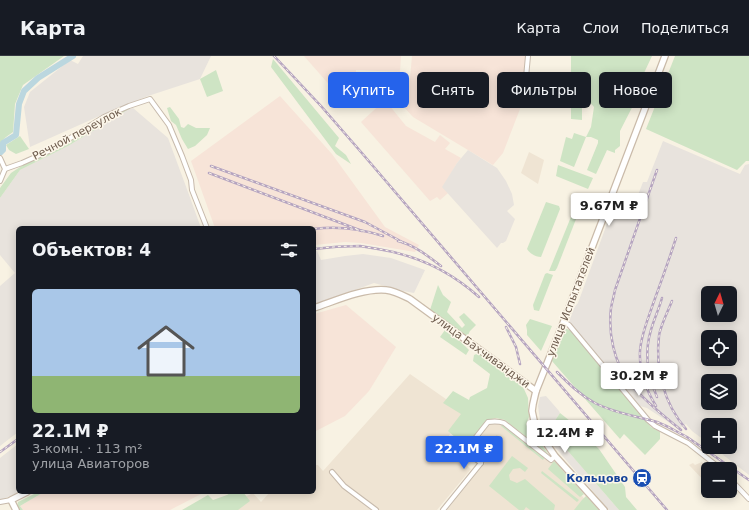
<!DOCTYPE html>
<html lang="ru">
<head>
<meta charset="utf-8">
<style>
	body { margin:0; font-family:"DejaVu Sans",sans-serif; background:#20242c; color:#f1f3f6; height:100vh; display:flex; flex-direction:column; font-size:15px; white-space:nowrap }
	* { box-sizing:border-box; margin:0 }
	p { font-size:13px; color:#9ea1a6 }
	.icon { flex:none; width:22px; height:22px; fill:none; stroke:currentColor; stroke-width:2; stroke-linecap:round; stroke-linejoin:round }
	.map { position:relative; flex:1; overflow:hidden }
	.panel { position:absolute; left:16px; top:170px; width:300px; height:268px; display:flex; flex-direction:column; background:#171b24; border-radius:6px; box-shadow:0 2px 10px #0003 }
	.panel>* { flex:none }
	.top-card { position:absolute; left:328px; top:16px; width:361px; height:36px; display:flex; gap:8px }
	.needle { width:26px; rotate:5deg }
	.tools { position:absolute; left:701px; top:230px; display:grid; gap:8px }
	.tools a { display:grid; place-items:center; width:36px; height:36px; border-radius:6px; background:#171b24; box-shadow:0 2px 10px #0003; font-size:20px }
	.price { position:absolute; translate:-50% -34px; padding:0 9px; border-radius:4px; background:#fff; color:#222; font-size:13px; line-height:26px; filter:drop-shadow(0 1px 2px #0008) }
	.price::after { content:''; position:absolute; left:50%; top:24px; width:12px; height:9px; margin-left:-6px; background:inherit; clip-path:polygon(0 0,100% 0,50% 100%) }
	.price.current { background:#2563eb; color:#fff }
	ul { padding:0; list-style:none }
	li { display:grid; align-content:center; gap:8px; height:212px; padding:0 16px }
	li+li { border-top:1px solid #363941 }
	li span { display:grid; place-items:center; height:124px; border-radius:6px; color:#555 }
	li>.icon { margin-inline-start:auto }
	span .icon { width:72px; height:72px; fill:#fffc; stroke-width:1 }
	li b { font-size:17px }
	h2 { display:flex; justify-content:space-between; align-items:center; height:48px; padding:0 16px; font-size:17px }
	.chip { padding:0 14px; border-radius:6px; background:#171b24; box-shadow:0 2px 10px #0003; font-size:14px; line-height:36px }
	.chip.current { background:#2563eb; color:#fff }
	header { display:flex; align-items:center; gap:24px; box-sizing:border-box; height:56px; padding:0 20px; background:#171b24; border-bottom:1px solid #363941 }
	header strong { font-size:19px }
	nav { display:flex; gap:22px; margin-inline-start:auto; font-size:14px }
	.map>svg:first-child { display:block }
	.residential { fill:#efe4d3 }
	.commercial { fill:#f7e4d8 }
	.industrial { fill:#e8e3dd; fill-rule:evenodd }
	.green { fill:#cee4c4 }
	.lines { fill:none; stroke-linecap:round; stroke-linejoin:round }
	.river { stroke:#bbd7df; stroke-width:6 }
	.street-casing { stroke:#c7baac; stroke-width:6 }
	.secondary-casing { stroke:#cabbaa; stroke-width:8 }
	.street { stroke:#fff; stroke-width:4 }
	.secondary { stroke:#fff; stroke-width:5.5 }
	.rail-casing { stroke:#b5a4c0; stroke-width:2.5 }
	.rail { stroke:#fcf6e9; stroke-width:1; stroke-dasharray:3; stroke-linecap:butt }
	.labels { text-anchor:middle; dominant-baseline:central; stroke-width:3; stroke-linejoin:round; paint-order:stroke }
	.street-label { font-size:11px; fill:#6d5b4d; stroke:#fcf6e9 }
	.transit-label { font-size:11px; font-weight:bold; fill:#164399; stroke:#fcf6e9; text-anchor:end }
</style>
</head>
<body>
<header>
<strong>Карта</strong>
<nav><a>Карта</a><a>Слои</a><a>Поделиться</a></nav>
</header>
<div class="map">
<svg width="749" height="454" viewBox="0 0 749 454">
	<rect width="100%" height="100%" fill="#f8f2e3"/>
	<g class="residential">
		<polygon points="529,96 544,104 538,128 521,117"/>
		<polygon points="410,318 466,357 442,389 471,413 437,454 219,454 253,437 261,446 270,436 314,436 314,409 318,409 323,415"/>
		<polygon points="482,353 543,394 594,454 447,454 485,407 462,386"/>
		<polygon points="707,405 715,413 708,413 708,429 689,409 693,407 695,409 702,406 704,408"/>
	</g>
	<g class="commercial">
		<polygon points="304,0 401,0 400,16 356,14 356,29 341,42"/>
		<polygon points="412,0 526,0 520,53 503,97 493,109 413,61 392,38 410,22"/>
		<polygon points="280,40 332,98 385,171 419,189 415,196 361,187 345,186 314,189 314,172 215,172 191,105"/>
		<polygon points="385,44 406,70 435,86 440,79 450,87 445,93 461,102 457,107 443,131 448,137 440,144 437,141 430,145 361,66"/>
		<polygon points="346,249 396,291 369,335 345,360 314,376 314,258"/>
		<polygon points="44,436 205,436 170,454 23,454 20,450"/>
	</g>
	<g class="industrial">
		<polygon points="83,0 211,0 200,23 148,40 104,58 30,91 24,51 30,36 70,4 78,8"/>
		<polygon points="133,52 168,82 188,136 201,172 18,172 18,376 0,390 0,230 15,217 0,199 0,142 20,114 68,90 129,53"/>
		<path d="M663 85 740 118 745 109 749 108V419L713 391H730V369H708V387L692 375 686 368 683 370 679 373 647 352 640 350 569 266 574 252 578 247 612 154 630 160 643 126H647ZM708 237H730V259H708ZM708 281H730V303H708ZM708 325H730V347H708Z"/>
		<polygon points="468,94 497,112 506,125 512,138 514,149 507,155 515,163 506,185 503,187 501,187 497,192 442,131 457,107"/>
		<polygon points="317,195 321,204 345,200 363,198 391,202 425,214 414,237 403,235 374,227 314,249 314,196"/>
		<polygon points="546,340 559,355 560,357 550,372 561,387 619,454 609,454 554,390 541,371 538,350 540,341"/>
		<polygon points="18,388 18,436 21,436 0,444 0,402"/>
	</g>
	<g class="green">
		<polygon points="0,0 64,0 23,29 15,48 13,76 6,81 1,86 0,94"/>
		<polygon points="571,0 652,0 644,17 644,28 620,75 620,90 615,94 615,97 607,94 596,118 587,114 598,87 598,84 591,81 586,81 574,111 560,105 566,81 572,83 574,77 586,81 591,71 594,51 587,43 571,19"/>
		<polygon points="675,0 749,0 749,105 746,105 737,114 646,73"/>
		<polygon points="273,3 339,82 335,90 346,99 351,108 336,98 271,11"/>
		<polygon points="216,14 223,35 207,41 200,23"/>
		<polygon points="571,41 582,41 582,64 571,63"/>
		<polygon points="129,50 129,53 68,90 20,114 0,142 0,132 11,117 23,109 51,94 92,68"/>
		<polygon points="170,51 179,63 181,71 184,72 188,68 196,72 210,72 207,79 195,90 188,93 182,83 176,69 171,65 167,52"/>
		<polygon points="20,80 29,93 16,98 9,94 6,89"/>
		<polygon points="558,109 593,122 588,133 556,120"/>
		<path d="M546 146 559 150 560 153 541 201C536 201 530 198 527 193Z"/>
		<polygon points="573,156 578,158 557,212 555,215 549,215"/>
		<polygon points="547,217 553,219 539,255 534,254 533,249 545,218"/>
		<polygon points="438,229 443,239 451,246 447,256 462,272 465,269 459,261 464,257 476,269 470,275 467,281 430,254"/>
		<polygon points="530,263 552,270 541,295 527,279 527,274 526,269"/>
		<polygon points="566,273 571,274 651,371 660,376 660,383 645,399 624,378 620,383 552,305 562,276"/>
		<polygon points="445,274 461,286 469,294 466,299 440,281"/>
		<polygon points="479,297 516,324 524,333 528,342 529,361 526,368 529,375 535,379 549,399 505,364 496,362 487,364 466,391 448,375 461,358 443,347 453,335 469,344 470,341 487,332 490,318 473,305 474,299"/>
		<polygon points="560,357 570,365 599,393 625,431 626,441 637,454 619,454 561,387 550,372"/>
		<polygon points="504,367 546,400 543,404 501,370"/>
		<polygon points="512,400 528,412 525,416 520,412 513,413 509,419 510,424 517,427 525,423 555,449 554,454 530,454 526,451 524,454 519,454 489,430"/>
		<polygon points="554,405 584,438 580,441 548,413"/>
		<polygon points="542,415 579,444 577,446 541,417"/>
		<path d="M38 436H44L20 450 23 454H19C18 451 17 449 18 446Z"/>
		<polygon points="232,436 243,436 250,445 238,454 182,454 208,439 213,444 227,439"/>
		<polygon points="586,440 599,454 574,454 582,444"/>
	</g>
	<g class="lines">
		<polyline class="river" points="0,97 3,94 3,87 16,79 19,48 24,35 38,22 73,0"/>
		<g class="street-casing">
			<g id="street">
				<polyline points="525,32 528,0"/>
				<polyline points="0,102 5,113 0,125"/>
				<polyline points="5,113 22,107 51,94 104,61 129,50 150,43 169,69 182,100 191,124 192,134 207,172"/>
				<polyline points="564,266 569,269 648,364 655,370 688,387 721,413"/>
				<path d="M481 407 465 395 488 366C494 365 499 365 504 367L551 404 555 400"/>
				<polyline points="332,416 344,430 376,454"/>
				<polyline points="730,423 749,443"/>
				<polyline points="0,446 11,444"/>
				<polyline points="443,454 481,407 482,402 497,383"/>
			</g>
		</g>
		<g class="secondary-casing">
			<g id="secondary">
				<path d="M314 252C335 245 363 232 386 234 395 235 402 239 410 243L536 335"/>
				<polyline points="16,454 11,444 27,436"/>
				<polyline points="604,454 555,400 537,374 535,369 532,355 533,348 536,335 562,270 665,0"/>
			</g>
		</g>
		<use href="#street" class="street"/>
		<use href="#secondary" class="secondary"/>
		<g class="rail-casing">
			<g id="rail">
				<polyline points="274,0 321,50 361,96 667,454"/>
				<polyline points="211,110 365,166 404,187"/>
				<path d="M657 114 615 234C614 240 612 246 611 252 608 277 614 306 629 326 643 344 664 360 681 374"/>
				<polyline points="209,117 362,175"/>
				<path d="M314 173C337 170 361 173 383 180"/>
				<path d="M398 185C414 189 428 200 441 210"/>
				<path d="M314 193C329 191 344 190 360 190 366 191 372 192 378 193 416 199 450 215 479 241"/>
				<path d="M672 245C668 255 660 271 659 280 655 313 664 348 686 373"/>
				<polyline points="506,271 516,291 520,308"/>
				<path d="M557 316C569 328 580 339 595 347 614 357 636 360 657 366 668 370 677 376 687 381L749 424"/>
				<path d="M657 341C648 320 644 296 651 274 654 263 659 253 662 242"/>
				<path d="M656 350C646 334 639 314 640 295 641 279 648 263 653 248 661 226 669 204 676 182"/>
				<polyline points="0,396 18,383"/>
			</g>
		</g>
		<use href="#rail" class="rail"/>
	</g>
	<defs>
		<g id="station-disc" transform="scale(1)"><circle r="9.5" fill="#1a4fb4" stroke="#fcf6e9"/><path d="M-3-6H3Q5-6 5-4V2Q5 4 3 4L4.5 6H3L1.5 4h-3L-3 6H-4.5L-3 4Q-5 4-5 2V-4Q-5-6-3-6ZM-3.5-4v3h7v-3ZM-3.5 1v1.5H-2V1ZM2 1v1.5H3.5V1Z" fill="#fff"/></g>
	</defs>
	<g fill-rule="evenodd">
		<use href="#station-disc" x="642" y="422"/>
	</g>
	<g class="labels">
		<g class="street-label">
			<text transform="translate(77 78) rotate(-28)">Речной переулок</text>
			<text transform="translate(571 246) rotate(-69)">улица Испытателей</text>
			<text transform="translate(481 295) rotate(36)">улица Бахчиванджи</text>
		</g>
		<g class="transit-label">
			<text x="628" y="422">Кольцово</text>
		</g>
	</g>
</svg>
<div class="tools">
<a><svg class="needle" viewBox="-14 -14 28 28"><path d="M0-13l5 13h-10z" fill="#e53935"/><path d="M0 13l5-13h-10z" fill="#9ea1a6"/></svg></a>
<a><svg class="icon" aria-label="locate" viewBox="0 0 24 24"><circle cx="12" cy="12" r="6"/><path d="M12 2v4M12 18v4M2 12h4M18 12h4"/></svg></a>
<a><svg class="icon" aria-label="layers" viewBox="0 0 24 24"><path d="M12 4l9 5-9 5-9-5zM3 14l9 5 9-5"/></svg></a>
<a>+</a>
<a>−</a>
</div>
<b class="price" style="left:609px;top:171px">9.67M ₽</b>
<b class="price" style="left:639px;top:341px">30.2M ₽</b>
<b class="price" style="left:565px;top:398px">12.4M ₽</b>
<b class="price current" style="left:464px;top:414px">22.1M ₽</b>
<div class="top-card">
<a class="chip current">Купить</a>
<a class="chip">Снять</a>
<a class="chip">Фильтры</a>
<a class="chip">Новое</a>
</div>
<section class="panel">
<h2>Объектов: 4<svg class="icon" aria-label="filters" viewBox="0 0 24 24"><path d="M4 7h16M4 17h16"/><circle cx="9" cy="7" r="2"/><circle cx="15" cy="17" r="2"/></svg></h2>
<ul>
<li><span style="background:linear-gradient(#a9c7e8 70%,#8fb573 0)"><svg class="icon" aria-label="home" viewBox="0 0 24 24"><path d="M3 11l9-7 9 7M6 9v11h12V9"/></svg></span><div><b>22.1M ₽</b><p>3-комн. · 113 m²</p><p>улица Авиаторов</p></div></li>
</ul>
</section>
</div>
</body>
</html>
